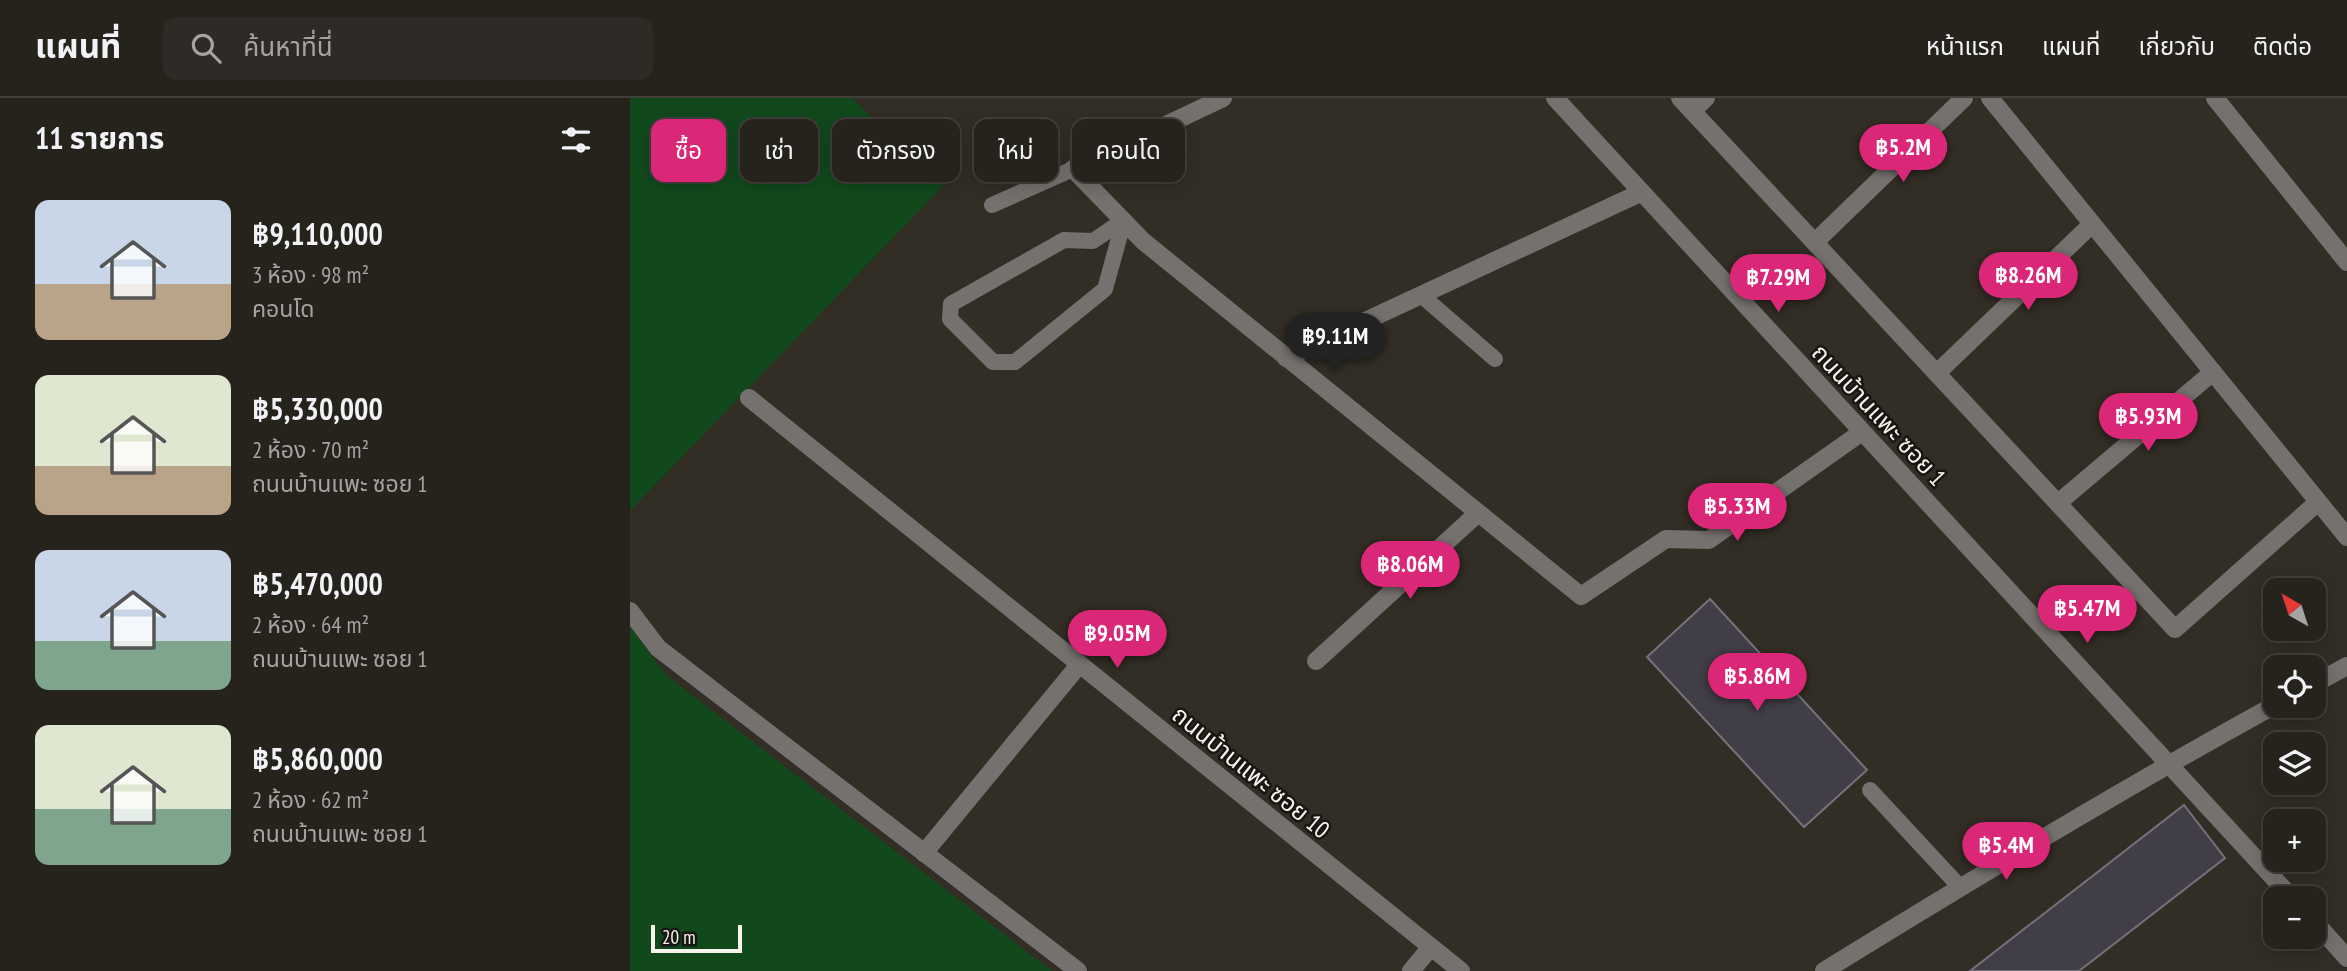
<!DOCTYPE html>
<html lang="th">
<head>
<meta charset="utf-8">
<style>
	body { margin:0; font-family:"PT Sans Narrow","Noto Sans Thai",sans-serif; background:#2e2a25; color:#f1f3f6; height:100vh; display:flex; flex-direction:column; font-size:26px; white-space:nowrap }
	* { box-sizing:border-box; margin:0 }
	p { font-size:23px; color:#a4a4a3 }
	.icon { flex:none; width:38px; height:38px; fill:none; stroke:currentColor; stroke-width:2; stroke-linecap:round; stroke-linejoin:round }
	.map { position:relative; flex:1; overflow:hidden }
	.details { display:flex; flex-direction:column; background:#26221c; width:630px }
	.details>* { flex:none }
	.hud { position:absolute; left:21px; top:21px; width:665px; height:63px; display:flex; gap:14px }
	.needle { width:46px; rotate:321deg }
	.controls { position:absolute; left:1633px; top:480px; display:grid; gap:14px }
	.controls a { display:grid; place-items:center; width:63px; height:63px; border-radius:14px; background:#26221c; box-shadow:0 4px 18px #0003,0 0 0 2px #423f3b; font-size:35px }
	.scale { position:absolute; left:21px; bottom:18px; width:91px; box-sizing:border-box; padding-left:7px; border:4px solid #f7f4ee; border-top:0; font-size:19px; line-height:24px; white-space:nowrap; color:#f7f4ee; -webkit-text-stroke:5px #181612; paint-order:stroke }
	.price { position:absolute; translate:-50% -60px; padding:0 16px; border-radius:24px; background:#db2777; color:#fff; font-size:23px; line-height:46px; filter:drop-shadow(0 2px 4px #0008) }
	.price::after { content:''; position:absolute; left:50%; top:42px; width:21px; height:16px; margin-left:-10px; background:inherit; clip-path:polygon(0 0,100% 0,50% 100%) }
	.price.selected { background:#222; color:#fff }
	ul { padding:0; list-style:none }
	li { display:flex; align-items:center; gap:21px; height:175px; padding:0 35px }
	li span { display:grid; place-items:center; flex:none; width:196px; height:140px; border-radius:14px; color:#555 }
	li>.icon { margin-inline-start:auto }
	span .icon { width:84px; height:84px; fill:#fffc; stroke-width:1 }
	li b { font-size:30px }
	h2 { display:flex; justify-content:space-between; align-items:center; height:84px; padding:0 35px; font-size:30px }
	.chip { padding:0 24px; border-radius:14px; background:#26221c; box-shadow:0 4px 18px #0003,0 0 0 2px #423f3b; font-size:24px; line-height:63px }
	.chip.selected { background:#db2777; color:#fff }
	header { display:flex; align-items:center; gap:42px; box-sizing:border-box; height:98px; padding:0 35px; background:#26221c; border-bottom:2px solid #423f3b }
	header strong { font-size:33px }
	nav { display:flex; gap:38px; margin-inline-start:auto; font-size:24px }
	.search { width:490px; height:63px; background:#2e2a25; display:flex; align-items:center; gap:18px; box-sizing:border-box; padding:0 24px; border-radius:14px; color:#a4a4a3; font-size:26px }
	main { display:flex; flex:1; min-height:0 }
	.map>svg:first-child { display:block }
	.green { fill:#11491d }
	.building { fill:#423e47; stroke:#76727c; stroke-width:2 }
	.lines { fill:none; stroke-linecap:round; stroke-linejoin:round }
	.lane { stroke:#75716e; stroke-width:16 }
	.street { stroke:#75716e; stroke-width:18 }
	.labels { text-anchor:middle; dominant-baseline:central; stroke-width:5; stroke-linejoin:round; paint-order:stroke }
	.street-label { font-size:24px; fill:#f7f4ee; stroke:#181612 }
</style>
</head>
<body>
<header>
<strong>แผนที่</strong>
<div class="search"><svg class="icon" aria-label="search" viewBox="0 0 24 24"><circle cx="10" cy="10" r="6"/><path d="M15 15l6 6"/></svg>ค้นหาที่นี่</div>
<nav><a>หน้าแรก</a><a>แผนที่</a><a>เกี่ยวกับ</a><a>ติดต่อ</a></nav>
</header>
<main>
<section class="details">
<h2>11 รายการ<svg class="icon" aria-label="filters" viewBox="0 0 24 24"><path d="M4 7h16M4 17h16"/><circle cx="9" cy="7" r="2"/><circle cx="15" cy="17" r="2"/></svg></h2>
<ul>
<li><span style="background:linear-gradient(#c9d6e8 60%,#b9a48a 0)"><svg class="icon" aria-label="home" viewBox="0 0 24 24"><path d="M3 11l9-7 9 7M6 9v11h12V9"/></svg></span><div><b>฿9,110,000</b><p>3 ห้อง · 98 m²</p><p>คอนโด</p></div></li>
<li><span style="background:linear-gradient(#dfe7d0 65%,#b9a48a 0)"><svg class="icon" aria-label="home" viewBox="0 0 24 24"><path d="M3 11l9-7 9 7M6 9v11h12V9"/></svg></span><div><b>฿5,330,000</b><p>2 ห้อง · 70 m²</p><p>ถนนบ้านแพะ ซอย 1</p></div></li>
<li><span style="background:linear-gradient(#c9d6e8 65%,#7fa58c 0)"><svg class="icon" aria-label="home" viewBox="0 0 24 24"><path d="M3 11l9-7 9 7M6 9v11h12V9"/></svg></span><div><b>฿5,470,000</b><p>2 ห้อง · 64 m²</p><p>ถนนบ้านแพะ ซอย 1</p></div></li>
<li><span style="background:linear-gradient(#dfe7d0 60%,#7fa58c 0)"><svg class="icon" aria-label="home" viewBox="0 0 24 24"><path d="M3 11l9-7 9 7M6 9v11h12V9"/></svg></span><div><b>฿5,860,000</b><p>2 ห้อง · 62 m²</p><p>ถนนบ้านแพะ ซอย 1</p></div></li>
</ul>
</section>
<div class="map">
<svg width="1717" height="873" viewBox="0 0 1717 873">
	<rect width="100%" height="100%" fill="#322d25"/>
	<g class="green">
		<polygon points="0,0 222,0 313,88 0,413"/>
		<polygon points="0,529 37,578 422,873 0,873"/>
	</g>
	<g class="building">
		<polygon points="1080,501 1237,672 1174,729 1017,559"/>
		<polygon points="1554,707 1595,760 1449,873 1340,873"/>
	</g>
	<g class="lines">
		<g class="lane">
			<polyline points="362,107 443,71"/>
			<polygon points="494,122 475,191 385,264 363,264 320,221 321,206 434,142 463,143"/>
			<polyline points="791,197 865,261"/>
			<polyline points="1240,692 1330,789"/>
		</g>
		<g class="street">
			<polyline points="593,0 443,71 513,143 951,498 1036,441 1079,442 1232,334"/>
			<polyline points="925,0 1662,800"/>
			<polyline points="1050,0 1545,531 1688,404"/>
			<polyline points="1360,0 1717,439"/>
			<polyline points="1585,0 1717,164"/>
			<polyline points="1062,13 1076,0"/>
			<polyline points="1185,144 1334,0"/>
			<polyline points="656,260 1010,95"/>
			<polyline points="1307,275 1462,126"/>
			<polyline points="119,300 831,873"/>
			<polyline points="1428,405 1583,274"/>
			<polyline points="0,513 28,550 448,873"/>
			<polyline points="686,563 848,415"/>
			<polyline points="1684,586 1717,568"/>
			<polyline points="294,755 449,567"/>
			<polyline points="1684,823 1717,860"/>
			<polyline points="781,873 800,850"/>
			<path d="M1194 873C1343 781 1492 691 1645 607"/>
		</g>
	</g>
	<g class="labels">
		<g class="street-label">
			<text transform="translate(1249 317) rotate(47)">ถนนบ้านแพะ ซอย 1</text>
			<text transform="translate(621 674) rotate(39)">ถนนบ้านแพะ ซอย 10</text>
		</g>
	</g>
</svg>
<div class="controls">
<a><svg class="needle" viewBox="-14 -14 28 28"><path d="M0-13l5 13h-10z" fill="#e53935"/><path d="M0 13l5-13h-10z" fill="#a4a4a3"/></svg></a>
<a><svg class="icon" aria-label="locate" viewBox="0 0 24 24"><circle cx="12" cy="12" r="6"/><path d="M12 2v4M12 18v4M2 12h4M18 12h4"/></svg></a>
<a><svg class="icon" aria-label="layers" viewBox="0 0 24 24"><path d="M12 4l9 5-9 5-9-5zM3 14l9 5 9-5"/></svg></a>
<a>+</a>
<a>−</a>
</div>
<div class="scale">20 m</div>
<b class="price" style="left:1273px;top:86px">฿5.2M</b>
<b class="price" style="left:1398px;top:214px">฿8.26M</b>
<b class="price" style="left:1148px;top:216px">฿7.29M</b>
<b class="price selected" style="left:705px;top:275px">฿9.11M</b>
<b class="price" style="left:1518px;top:355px">฿5.93M</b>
<b class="price" style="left:1107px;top:445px">฿5.33M</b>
<b class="price" style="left:780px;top:503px">฿8.06M</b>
<b class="price" style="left:1457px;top:547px">฿5.47M</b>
<b class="price" style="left:487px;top:572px">฿9.05M</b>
<b class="price" style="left:1127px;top:615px">฿5.86M</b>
<b class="price" style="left:1376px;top:784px">฿5.4M</b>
<div class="hud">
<a class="chip selected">ซื้อ</a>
<a class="chip">เช่า</a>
<a class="chip">ตัวกรอง</a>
<a class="chip">ใหม่</a>
<a class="chip">คอนโด</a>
</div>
</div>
</main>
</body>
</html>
